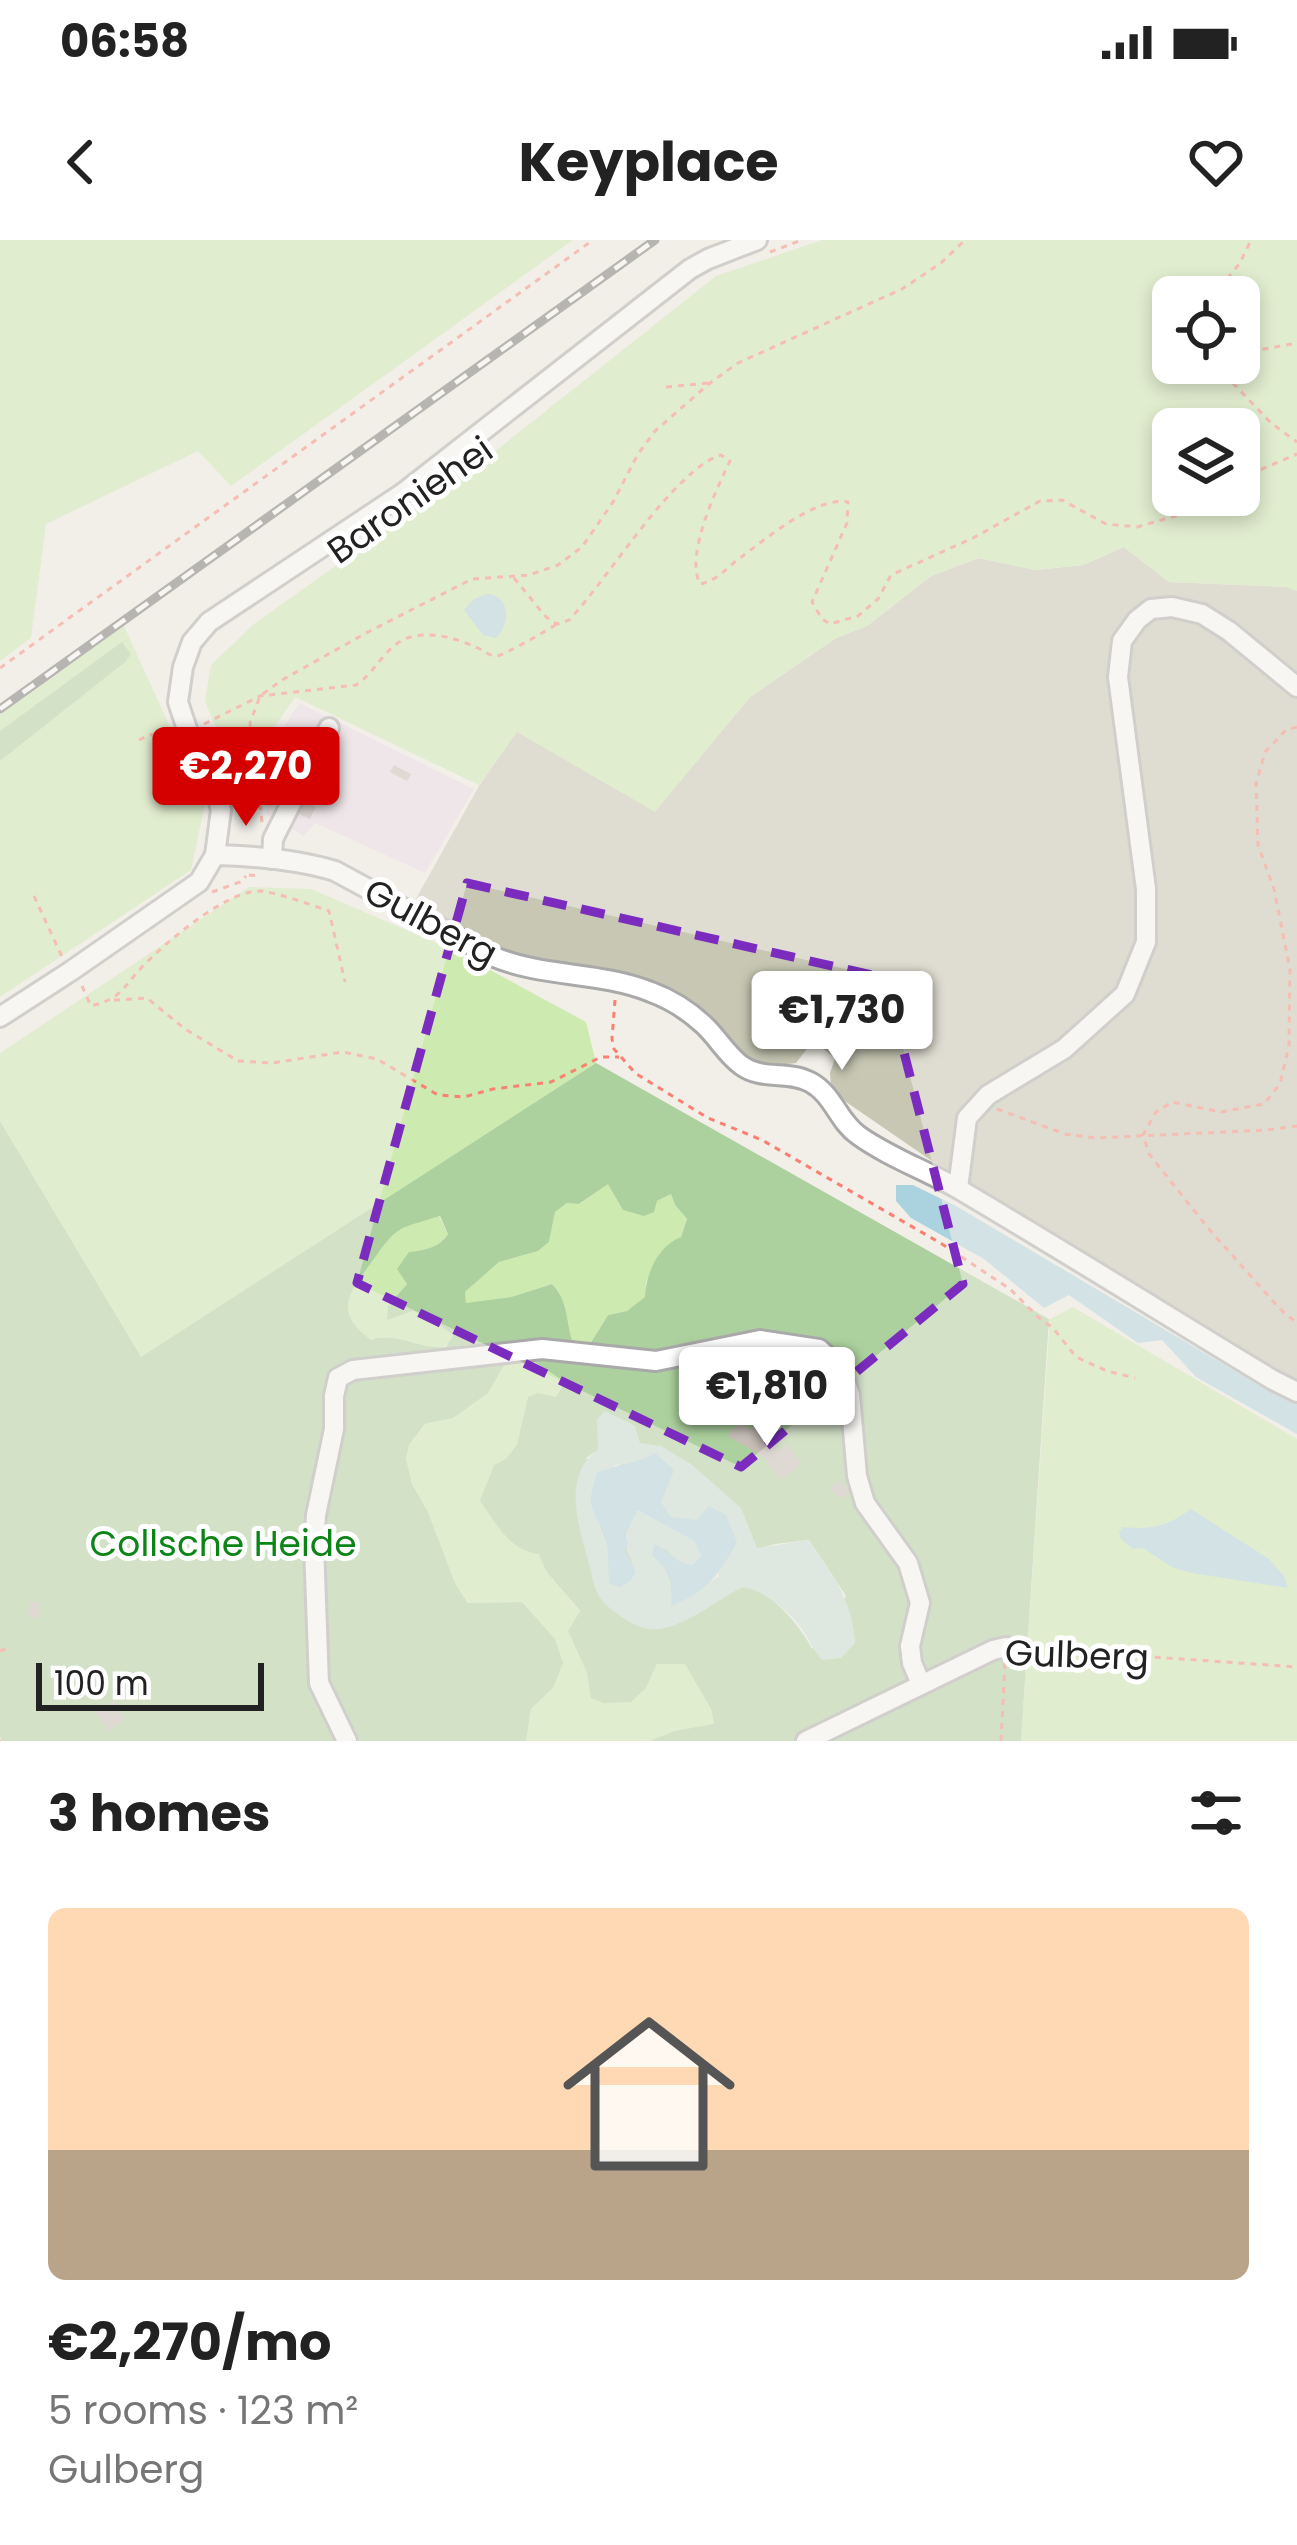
<!DOCTYPE html>
<html lang="en">
<head>
<meta charset="utf-8">
<style>
	body { margin:0; font-family:Poppins,sans-serif; background:#f2f2f2; color:#222; height:100vh; display:flex; flex-direction:column; font-size:45px; white-space:nowrap }
	* { box-sizing:border-box; margin:0 }
	p { font-size:39px; color:#767676 }
	.icon { flex:none; width:66px; height:66px; fill:none; stroke:currentColor; stroke-width:2; stroke-linecap:round; stroke-linejoin:round }
	.map { position:relative; height:1501px; overflow:hidden }
	.details { display:flex; flex-direction:column; background:#fff; flex:1 }
	.details>* { flex:none }
	.controls { position:absolute; left:1152px; top:36px; display:grid; gap:24px }
	.controls a { display:grid; place-items:center; width:108px; height:108px; border-radius:18px; background:#fff; box-shadow:0 6px 18px #0003; font-size:60px }
	.scale { position:absolute; left:36px; bottom:30px; width:228px; box-sizing:border-box; padding-left:12px; border:6px solid #222; border-top:0; font-size:33px; line-height:42px; white-space:nowrap; color:#222; -webkit-text-stroke:9px #fff; paint-order:stroke }
	.price { position:absolute; translate:-50% -102px; padding:0 27px; border-radius:12px; background:#fff; color:#222; font-size:39px; line-height:78px; filter:drop-shadow(0 3px 6px #0008) }
	.price::after { content:''; position:absolute; left:50%; top:72px; width:36px; height:27px; margin-left:-18px; background:inherit; clip-path:polygon(0 0,100% 0,50% 100%) }
	.price.active { background:#d40000; color:#fff }
	ul { padding:0; list-style:none }
	li { display:grid; align-content:center; gap:24px; height:636px; padding:0 48px }
	li+li { border-top:3px solid #e0e0e0 }
	li span { display:grid; place-items:center; height:372px; border-radius:18px; color:#555 }
	li>.icon { margin-inline-start:auto }
	span .icon { width:216px; height:216px; fill:#fffc; stroke-width:1 }
	li b { font-size:51px }
	h2 { display:flex; justify-content:space-between; align-items:center; height:144px; padding:0 48px; font-size:51px }
	.status { display:flex; justify-content:space-between; align-items:center; height:84px; padding:0 60px; background:#fff; direction:ltr }
	.status svg { height:33px; fill:currentColor }
	header { display:flex; justify-content:space-between; align-items:center; height:156px; padding:0 48px; background:#fff; font-size:54px; font-weight:700 }
	.map>svg:first-child { display:block }
	.industrial { fill:#ebdbe8 }
	.construction { fill:#c7c7b4 }
	.grass { fill:#cdebb0; fill-rule:evenodd }
	.forest { fill:#add19e; fill-rule:evenodd }
	.wetland { fill:#c6e0d4; fill-rule:evenodd }
	.water { fill:#aad3df }
	.building { fill:#c7bfb8 }
	.lines { fill:none; stroke-linecap:round; stroke-linejoin:round }
	.minor-casing { stroke:#a9a9a9; stroke-width:24 }
	.path { stroke:#fa8072; stroke-width:3; stroke-dasharray:6 6; stroke-linecap:butt }
	.minor { stroke:#fff; stroke-width:18 }
	.rail-casing { stroke:#707070; stroke-width:9 }
	.rail { stroke:#fff; stroke-width:4.5; stroke-dasharray:14; stroke-linecap:butt }
	.marked { fill:none; stroke:#7b2cbf; stroke-width:9; stroke-dasharray:24 15; stroke-linejoin:round }
	.labels { text-anchor:middle; dominant-baseline:central; stroke-width:10; stroke-linejoin:round; paint-order:stroke }
	.street-label { font-size:36px; fill:#222; stroke:#fff }
	.park-label { font-size:36px; fill:#0c8416; stroke:#fff }
</style>
</head>
<body>
<div class="status"><b>06:58</b><svg viewBox="0 0 49 12"><path d="M0 12V9h3v3zM5 12V6h3v6zM10 12V3h3v9zM15 12V0h3v12zM26 1h20v11H26zM47 4h2v5h-2z"/></svg></div>
<header><svg class="icon" aria-label="back" viewBox="0 0 24 24"><path d="M15 5l-7 7 7 7"/></svg>Keyplace<svg class="icon" aria-label="heart" viewBox="0 0 24 24"><path d="M12 20l-8-8c-3-5 5-10 8-4 3-6 11-1 8 4z"/></svg></header>
<div class="map">
<svg width="1297" height="1501" viewBox="0 0 1297 1501">
	<rect width="100%" height="100%" fill="#f2efe9"/>
	<polygon class="industrial" points="299,463 474,549 425,633 315,583 304,596 267,575 261,524"/>
	<polygon class="construction" points="1124,307 1169,342 1287,347 1297,351 1297,1144 1006,972 836,855 831,845 830,833 835,818 813,801 796,823 773,826 756,823 744,817 696,769 492,710 413,664 479,546 517,491 655,571 750,457 836,398 867,386 931,336 979,318 1036,330 1083,325"/>
	<g class="grass">
		<polygon points="0,0 573,0 231,246 198,211 46,284 31,398 0,421"/>
		<path d="M822 0H1297V351L1287 347 1169 342 1124 307 1083 325 1035 330 978 318 931 336 867 386 836 398 750 457 655 572 517 492 479 545 295 457 237 541 205 461 211 425 254 384 484 220 716 36ZM1173 57H1239V123H1173ZM1173 189H1239V255H1173Z"/>
		<polygon points="124,386 205,564 191,630 0,757 0,475"/>
		<polygon points="249,647 311,649 455,711 586,782 596,823 141,1118 0,881 0,813"/>
		<path d="M608 943 615 953 657 961 671 954 675 965 687 979 681 997 646 1042V1057L627 1071 608 1075 590 1104 572 1101C566 1080 568 1060 552 1044L511 1057 466 1064 465 1052 499 1022 538 1011 549 1002 555 972 567 963 580 964Z"/>
		<path d="M439 976 448 994C439 1008 425 1010 409 1012L407 1044 388 1066V1079L413 1071 430 1078 453 1095 445 1107C419 1110 396 1091 371 1100 332 1070 347 1056 371 1023 381 1010 388 996 403 988 414 983 428 980 439 976Z"/>
		<polygon points="1073,1067 1297,1199 1297,1501 1021,1501 1050,1079"/>
		<polygon points="506,1120 535,1122 565,1141 556,1157 538,1153 528,1158 517,1204 506,1219 546,1331 580,1372 568,1391 587,1433 592,1458 646,1448 657,1424 685,1423 711,1469 714,1485 674,1491 650,1501 526,1501 531,1469 553,1448 522,1362 469,1363 455,1343 428,1272 412,1244 406,1219 409,1205 426,1184 453,1178"/>
	</g>
	<g class="forest">
		<polygon points="122,402 131,414 125,422 0,521 0,491"/>
		<path d="M596 823 1049 1079 1021 1501H650L674 1491 714 1484 711 1469 685 1424H657L646 1448 631 1462 604 1463 591 1458 587 1433 568 1391 580 1371 546 1331 539 1314C509 1311 497 1284 480 1261L494 1225 506 1219 517 1204 528 1157 538 1153 556 1157 565 1142 535 1122 507 1120 488 1153 453 1178 425 1184 409 1205 406 1219 412 1244 428 1272 455 1343 468 1363 522 1362 555 1399 563 1423 553 1448 531 1469 526 1501H3L0 1497V881L141 1117ZM608 944 623 970 644 976 654 972 657 961 671 954 675 965 687 979 681 997C658 1006 646 1033 645 1057L627 1071 608 1075 590 1104 572 1100C566 1080 568 1060 552 1044L511 1057 466 1063 465 1052 499 1022 538 1011 549 1002 555 972 567 963 579 964ZM440 976 448 994C439 1008 425 1010 409 1012L397 1029 407 1044 388 1066 387 1080 413 1071 430 1078 453 1095 446 1107C419 1110 397 1091 371 1100 333 1071 348 1055 371 1023 381 1010 388 996 403 988 415 983 428 980 440 976ZM598 1210 757 1309 775 1304 809 1300 846 1356 812 1409C804 1390 769 1348 746 1347 737 1347 727 1355 718 1359L586 1218Z"/>
	</g>
	<path class="wetland" d="M605 1171 635 1186 640 1203 661 1206 691 1224 741 1268 757 1308 809 1300C832 1333 853 1361 855 1403L841 1418 822 1420C815 1412 811 1404 806 1395 794 1375 766 1351 743 1347 718 1359 678 1393 649 1389 634 1387 610 1371 601 1359 594 1350 592 1335 589 1324 579 1288 561 1235 598 1210L597 1179ZM638 1223 667 1241 661 1262 671 1278 697 1280 709 1266 719 1336 672 1366C672 1343 671 1331 652 1315L666 1309 678 1323 692 1326 701 1316 694 1301 639 1270C626 1286 620 1303 632 1321L620 1347 609 1343 608 1306 600 1286 615 1225Z"/>
	<g class="water">
		<path d="M487 354C510 355 511 385 496 398L483 395 464 370 474 359Z"/>
		<polygon points="896,945 913,945 956,966 1267,1150 1297,1163 1297,1194 1196,1137 1162,1100 1138,1103 1069,1055 1044,1068 984,1019 911,978 896,961"/>
		<path d="M655 1213 674 1230 661 1262 671 1277 697 1280 709 1266 726 1275 737 1302C719 1335 707 1352 671 1366 674 1343 670 1330 652 1315L654 1304C671 1311 673 1322 692 1325L701 1316 694 1301 638 1270 625 1294 628 1304 625 1310 636 1332 630 1341 620 1347 609 1343C609 1329 609 1314 606 1301 597 1268 583 1275 597 1233 617 1224 636 1224 655 1213Z"/>
		<path d="M1191 1269 1269 1319 1284 1336 1288 1348 1192 1333 1172 1327 1143 1308 1133 1309 1121 1299 1119 1292 1123 1287C1151 1290 1168 1286 1191 1269Z"/>
	</g>
	<g class="building">
		<polygon points="394,525 411,534 407,541 390,532"/>
		<polygon points="277,539 290,545 281,563 269,557"/>
		<polygon points="304,560 316,567 310,579 297,573"/>
		<polygon points="740,1183 750,1189 758,1183 778,1211 787,1204 802,1224 780,1240 763,1216 727,1196"/>
		<polygon points="837,1240 850,1250 843,1259 830,1250"/>
		<polygon points="30,1361 41,1363 39,1378 28,1376"/>
		<polygon points="113,1461 125,1479 108,1491 96,1472"/>
	</g>
	<g class="lines">
		<g class="minor-casing">
			<g id="minor">
				<path d="M215 615C255 616 296 619 335 631L492 716C543 738 599 731 651 752 670 759 689 771 704 785 717 797 727 815 741 825 762 841 788 830 810 842 833 854 838 881 858 895 888 917 930 932 962 951 1067 1013 1169 1077 1273 1140L1297 1152"/>
				<polyline points="272,619 273,599 329,488"/>
				<polyline points="0,777 71,731 199,642 215,615 221,570 215,547 194,510 178,462 183,427 192,402 209,382 403,253 690,29 708,19 757,0"/>
				<polyline points="958,948 967,878 988,855 1064,809 1125,754 1146,702 1146,649 1118,437 1122,401 1137,380 1151,369 1172,367 1202,374 1229,391 1297,447"/>
				<polyline points="347,1501 319,1443 314,1306 316,1275 334,1189 334,1156 338,1138 353,1130 542,1109 656,1121 760,1100 819,1109 841,1129 850,1155 857,1236 865,1263 908,1323 920,1363 910,1406 912,1423 921,1444"/>
				<polyline points="806,1501 993,1410 1006,1407"/>
			</g>
		</g>
		<g class="path">
			<polyline points="770,12 802,0"/>
			<polyline points="1212,57 1240,23 1251,0"/>
			<polyline points="1239,110 1248,112 1297,103"/>
			<polyline points="1167,119 1173,111"/>
			<polyline points="1203,123 1230,140 1271,183 1297,202"/>
			<polyline points="666,147 708,143"/>
			<polyline points="1239,239 1297,214"/>
			<path d="M514 338 546 377 557 384 569 380C607 341 673 230 721 215L730 221C716 250 685 315 700 344 717 341 726 328 740 318 766 299 816 256 848 262L847 283 812 362 822 379 830 384 858 376 878 359 891 335 973 298 1040 261 1062 260 1106 284 1137 287 1179 275 1214 255"/>
			<polyline points="0,428 593,0"/>
			<path d="M204 484 260 456 356 445C375 433 384 408 405 399 430 389 458 399 480 409 487 413 490 416 497 416 504 415 550 389 557 384"/>
			<polyline points="1297,487 1286,490 1265,512 1256,544 1258,605 1274,649 1290,729 1289,805 1280,844 1264,864 1221,872 1172,862 1156,872 1143,895 1149,914 1208,988 1280,1069 1297,1083"/>
			<polyline points="139,500 149,495 171,493"/>
			<polyline points="262,582 250,483 260,456 282,440 368,392 472,339 529,335 558,325 582,307 613,262 638,214 655,191 710,143 738,123 902,49 941,23 965,0"/>
			<polyline points="249,635 260,636"/>
			<polyline points="212,652 240,642 246,636"/>
			<polyline points="34,656 63,719"/>
			<path d="M82 746 91 766C120 759 122 749 141 728 165 703 222 654 257 651 271 650 314 666 329 671L345 742"/>
			<polyline points="114,760 147,758 185,789 238,821 272,823 343,812 377,819 438,855 464,857 493,849 551,842 601,817 619,817"/>
			<polyline points="615,760 612,799 614,809 635,833 708,878 762,900 942,1004 1010,1049 1039,1078 1053,1088 1076,1117 1107,1131 1135,1138"/>
			<polyline points="997,869 1065,894 1096,898 1267,890 1297,886"/>
			<polyline points="1023,1408 1297,1427"/>
			<polyline points="0,1411 8,1408"/>
			<polyline points="0,1500 1,1501"/>
			<polyline points="1001,1501 1005,1423"/>
		</g>
		<use href="#minor" class="minor"/>
		<g class="rail-casing">
			<polyline id="rail" points="0,469 655,0"/>
		</g>
		<use href="#rail" class="rail"/>
	</g>
	<path d="M0 0H1297V1501H0ZM467 643 885 738 963 1044 741 1227 357 1043Z" fill="#f2efe9" fill-opacity=".55" fill-rule="evenodd"/>
	<path class="marked" d="M467 643 885 738 963 1044 741 1227 357 1043Z"/>
	<g class="labels">
		<g class="street-label">
			<text transform="translate(410 260) rotate(-35)">Baroniehei</text>
			<text transform="translate(431 682) rotate(28)">Gulberg</text>
			<text transform="translate(1077 1415) rotate(2)">Gulberg</text>
		</g>
		<g class="park-label">
			<text x="223" y="1303">Collsche Heide</text>
		</g>
	</g>
</svg>
<div class="controls">
<a><svg class="icon" aria-label="locate" viewBox="0 0 24 24"><circle cx="12" cy="12" r="6"/><path d="M12 2v4M12 18v4M2 12h4M18 12h4"/></svg></a>
<a><svg class="icon" aria-label="layers" viewBox="0 0 24 24"><path d="M12 4l9 5-9 5-9-5zM3 14l9 5 9-5"/></svg></a>
</div>
<div class="scale">100 m</div>
<b class="price active" style="left:246px;top:589px">€2,270</b>
<b class="price" style="left:842px;top:833px">€1,730</b>
<b class="price" style="left:767px;top:1209px">€1,810</b>
</div>
<section class="details">
<h2>3 homes<svg class="icon" aria-label="filters" viewBox="0 0 24 24"><path d="M4 7h16M4 17h16"/><circle cx="9" cy="7" r="2"/><circle cx="15" cy="17" r="2"/></svg></h2>
<ul>
<li><span style="background:linear-gradient(#ffd9b3 65%,#b9a48a 0)"><svg class="icon" aria-label="home" viewBox="0 0 24 24"><path d="M3 11l9-7 9 7M6 9v11h12V9"/></svg></span><div><b>€2,270/mo</b><p>5 rooms · 123 m²</p><p>Gulberg</p></div></li>
</ul>
</section>
</body>
</html>
